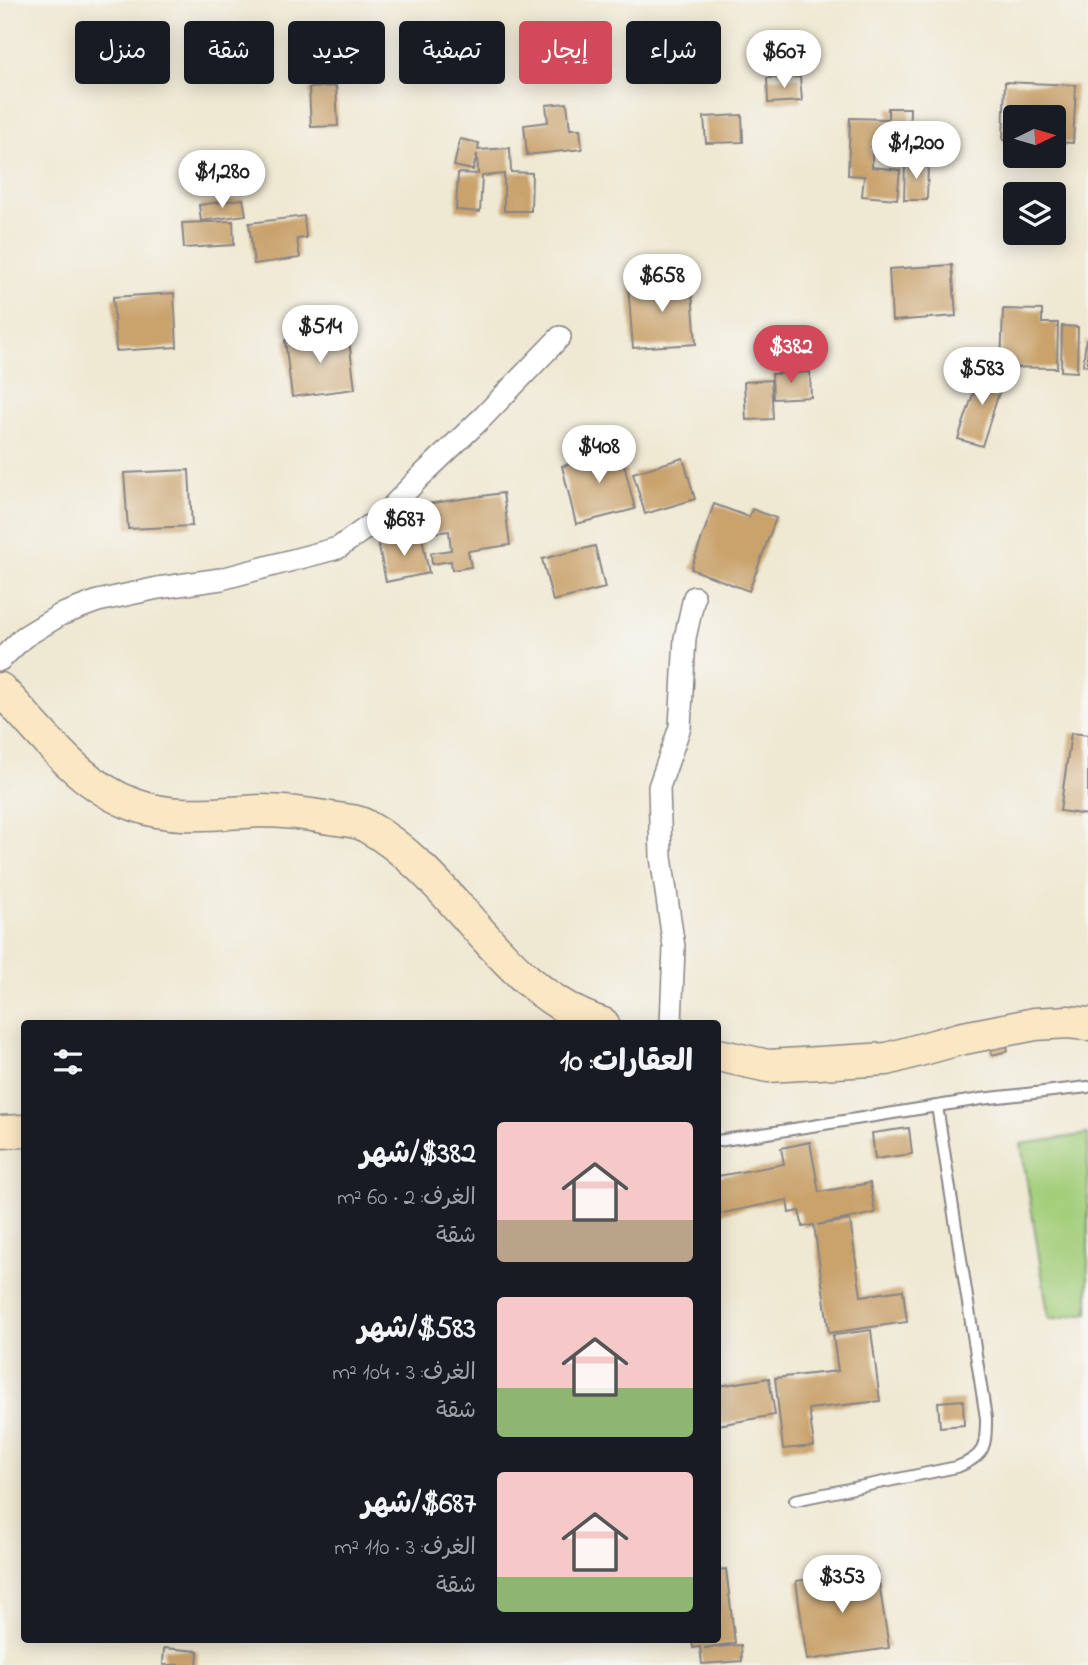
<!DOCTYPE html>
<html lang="ar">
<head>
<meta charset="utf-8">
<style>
	body { margin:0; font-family:"Indie Flower","Playpen Sans Arabic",sans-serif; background:#242831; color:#f1f3f6; direction:rtl; height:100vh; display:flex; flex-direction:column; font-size:26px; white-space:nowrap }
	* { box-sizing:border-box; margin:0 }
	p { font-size:23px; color:#9ea1a6 }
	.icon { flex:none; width:38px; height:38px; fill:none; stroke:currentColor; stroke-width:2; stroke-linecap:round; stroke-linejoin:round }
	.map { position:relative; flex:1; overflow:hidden; direction:ltr }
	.side { position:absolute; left:21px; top:1020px; width:700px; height:623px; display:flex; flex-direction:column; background:#171b24; border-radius:7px; box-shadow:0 4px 18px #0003; direction:rtl }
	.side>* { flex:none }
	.guide { position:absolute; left:21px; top:21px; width:700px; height:63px; direction:rtl; display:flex; gap:14px }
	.needle { width:46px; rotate:85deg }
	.controls { position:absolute; left:1003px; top:105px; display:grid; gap:14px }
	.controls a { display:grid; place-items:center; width:63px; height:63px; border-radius:7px; background:#171b24; box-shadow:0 4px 18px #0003; font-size:35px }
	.price { position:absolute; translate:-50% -60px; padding:0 16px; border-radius:24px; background:#fff; color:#222; font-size:23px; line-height:46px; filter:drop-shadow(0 2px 4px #0008) }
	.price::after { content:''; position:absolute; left:50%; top:42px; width:21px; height:16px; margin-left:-10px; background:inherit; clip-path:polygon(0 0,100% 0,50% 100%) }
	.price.on { background:#d1495b; color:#fff }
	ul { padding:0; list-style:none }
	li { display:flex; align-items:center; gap:21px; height:175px; padding:0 28px }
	li span { display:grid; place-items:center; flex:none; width:196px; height:140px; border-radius:7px; color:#555 }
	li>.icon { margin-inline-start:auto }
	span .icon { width:84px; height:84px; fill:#fffc; stroke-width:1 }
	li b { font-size:30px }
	h2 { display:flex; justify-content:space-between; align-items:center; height:84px; padding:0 28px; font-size:30px }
	.chip { padding:0 24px; border-radius:7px; background:#171b24; box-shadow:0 4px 18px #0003; font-size:24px; line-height:63px }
	.chip.on { background:#d1495b; color:#fff }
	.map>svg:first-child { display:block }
	.green { fill:#a3cd79; stroke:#62785a; stroke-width:2 }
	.building { fill:#c9a26c }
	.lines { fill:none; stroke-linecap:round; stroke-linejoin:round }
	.lane-casing { stroke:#888586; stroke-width:14 }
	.street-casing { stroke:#888586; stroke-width:24 }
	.secondary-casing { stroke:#888586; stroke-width:35 }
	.lane { stroke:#fff; stroke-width:10 }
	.street { stroke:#fff; stroke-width:21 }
	.secondary { stroke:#fae7c3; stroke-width:32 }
</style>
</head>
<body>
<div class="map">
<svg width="1088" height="1665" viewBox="0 0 1088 1665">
	<rect width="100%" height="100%" fill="#f6f6f2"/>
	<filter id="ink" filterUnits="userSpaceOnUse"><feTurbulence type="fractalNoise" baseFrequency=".0143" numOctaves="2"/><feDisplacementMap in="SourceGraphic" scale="14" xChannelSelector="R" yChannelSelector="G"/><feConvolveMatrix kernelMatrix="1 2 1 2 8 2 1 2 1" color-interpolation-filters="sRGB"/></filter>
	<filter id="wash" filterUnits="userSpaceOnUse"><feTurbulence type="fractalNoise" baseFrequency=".00686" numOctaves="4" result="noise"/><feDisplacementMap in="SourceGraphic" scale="28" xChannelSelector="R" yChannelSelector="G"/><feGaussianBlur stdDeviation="1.57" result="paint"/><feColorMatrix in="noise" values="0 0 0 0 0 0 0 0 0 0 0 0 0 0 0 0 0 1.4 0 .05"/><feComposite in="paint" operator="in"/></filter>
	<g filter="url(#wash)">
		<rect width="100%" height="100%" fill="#efe8d2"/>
		<polygon class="green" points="1088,1134 1088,1313 1049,1319 1021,1144"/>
		<g id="blocks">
			<g class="building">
				<polygon points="800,77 802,101 768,103 767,78"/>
				<polygon points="1005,82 1076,85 1073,143 1054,142 1054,117 1015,117 1015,141 1003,140"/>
				<polygon points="336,86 338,126 311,127 309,88"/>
				<polygon points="567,103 570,129 580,129 582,149 527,155 524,125 548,122 546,105"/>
				<polygon points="888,108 910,108 909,148 872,147 872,167 900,170 897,199 862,196 864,176 848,175 850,118 888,119"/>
				<polygon points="742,115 743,142 706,143 704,117"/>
				<polygon points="460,139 479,143 478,150 510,148 511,172 532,173 531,211 504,211 504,174 482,176 480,212 456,210 458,173 478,174 477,154 473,170 454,166"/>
				<polygon points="905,162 928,162 927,200 904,200"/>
				<polygon points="243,199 246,215 201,221 199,205"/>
				<polygon points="304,216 306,238 297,239 300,258 254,264 249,223"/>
				<polygon points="233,221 234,245 184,248 182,223"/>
				<polygon points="952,265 956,316 892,321 889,269"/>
				<polygon points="691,280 696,344 633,348 628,285"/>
				<polygon points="174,293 177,347 116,351 113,297"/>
				<polygon points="1003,309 1042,310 1042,323 1058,323 1057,368 1001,367"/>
				<polygon points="1062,326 1078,327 1077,372 1061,371"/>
				<polygon points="348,332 355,389 292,397 285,340"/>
				<polygon points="1086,340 1088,340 1088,366 1083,365"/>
				<polygon points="982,367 1005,374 982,446 958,439"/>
				<polygon points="810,372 811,397 773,399 772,374"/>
				<polygon points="771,380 773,419 746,420 744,382"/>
				<polygon points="618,440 635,509 576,524 562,466 595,458 592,446"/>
				<polygon points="683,458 695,499 645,514 633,473"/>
				<polygon points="189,470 192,526 128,529 124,473"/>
				<polygon points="503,493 510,545 468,551 471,567 452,570 451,561 432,564 431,553 451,550 449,531 430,533 426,504"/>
				<polygon points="714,504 749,517 752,509 776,518 749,591 691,569"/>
				<polygon points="421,533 429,573 386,582 378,542"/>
				<polygon points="595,546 605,588 553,601 542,559"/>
				<polygon points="1071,733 1088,735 1088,815 1060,811"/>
				<polygon points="1005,1035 1008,1051 992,1055 989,1039"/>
				<polygon points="909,1128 912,1154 875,1159 872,1133"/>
				<polygon points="810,1142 819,1192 870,1183 875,1213 817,1225 850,1220 861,1296 903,1290 907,1322 829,1333 814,1225 803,1227 799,1211 789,1213 787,1200 718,1214 718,1176 784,1164 781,1148"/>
				<polygon points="871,1330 880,1401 809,1409 814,1446 783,1449 775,1378 838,1371 833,1335"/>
				<polygon points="769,1378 775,1415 718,1425 718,1386"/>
				<polygon points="963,1400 964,1425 940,1427 938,1402"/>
				<polygon points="726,1569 735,1643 704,1648 741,1645 742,1661 702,1664 700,1647 693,1648 692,1640 718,1640 718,1570"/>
				<polygon points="877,1569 889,1648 807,1660 796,1581"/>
				<polygon points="164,1648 198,1651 197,1665 163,1665"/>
			</g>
		</g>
	</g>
	<g filter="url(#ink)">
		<use href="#blocks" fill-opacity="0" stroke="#888586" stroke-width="2"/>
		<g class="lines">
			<g class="lane-casing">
				<g id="lane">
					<polyline points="718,1141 981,1099 1088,1087"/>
					<path d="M795 1500 957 1467C985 1456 986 1447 986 1418L937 1106"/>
				</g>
			</g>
			<g class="street-casing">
				<g id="street">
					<polyline points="0,660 24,637 60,615 98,601 158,588 221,579 338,548 383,516 419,478 483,417 560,337"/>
					<polyline points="671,1024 674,947 661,857 659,787 680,727 685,638 694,597"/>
				</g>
			</g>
			<g class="secondary-casing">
				<g id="secondary">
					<path d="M0 689C41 731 78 785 135 805 175 820 220 813 261 811 283 811 308 814 330 818 341 820 356 820 366 826 457 876 500 992 603 1024"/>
					<polyline points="718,1055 768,1066 887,1059 959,1039 1035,1024 1068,1022 1088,1024"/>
					<polyline points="0,1132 24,1131"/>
				</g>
			</g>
			<use href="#lane" class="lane"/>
			<use href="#street" class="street"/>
			<use href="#secondary" class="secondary"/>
		</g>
	</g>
</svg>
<div class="controls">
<a><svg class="needle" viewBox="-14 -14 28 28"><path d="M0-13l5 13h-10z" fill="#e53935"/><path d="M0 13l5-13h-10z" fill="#9ea1a6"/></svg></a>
<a><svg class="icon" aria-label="layers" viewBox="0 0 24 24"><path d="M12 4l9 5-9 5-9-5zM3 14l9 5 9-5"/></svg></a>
</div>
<b class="price" style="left:784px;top:90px">$607</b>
<b class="price" style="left:916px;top:181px">$1,200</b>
<b class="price" style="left:222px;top:210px">$1,280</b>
<b class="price" style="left:662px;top:314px">$658</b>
<b class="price" style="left:320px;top:365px">$514</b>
<b class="price on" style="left:791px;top:385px">$382</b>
<b class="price" style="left:982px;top:407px">$583</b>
<b class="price" style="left:599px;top:485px">$408</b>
<b class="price" style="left:404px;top:558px">$687</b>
<b class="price" style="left:842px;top:1615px">$353</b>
<div class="guide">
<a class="chip">شراء</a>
<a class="chip on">إيجار</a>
<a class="chip">تصفية</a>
<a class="chip">جديد</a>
<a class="chip">شقة</a>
<a class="chip">منزل</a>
</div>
<section class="side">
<h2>العقارات: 10<svg class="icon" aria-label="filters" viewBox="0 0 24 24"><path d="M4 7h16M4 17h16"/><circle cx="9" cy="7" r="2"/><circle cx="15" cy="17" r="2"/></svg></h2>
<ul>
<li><span style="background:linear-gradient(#f6c9c9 70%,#b9a48a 0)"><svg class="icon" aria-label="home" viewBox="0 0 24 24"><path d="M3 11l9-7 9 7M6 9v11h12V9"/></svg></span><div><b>$382/شهر</b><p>الغرف: 2 · 60 m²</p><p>شقة</p></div></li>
<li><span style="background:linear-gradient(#f6c9c9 65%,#8fb573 0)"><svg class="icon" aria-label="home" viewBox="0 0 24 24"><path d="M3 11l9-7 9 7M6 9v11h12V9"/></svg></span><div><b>$583/شهر</b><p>الغرف: 3 · 104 m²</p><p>شقة</p></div></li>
<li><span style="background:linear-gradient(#f6c9c9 75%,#8fb573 0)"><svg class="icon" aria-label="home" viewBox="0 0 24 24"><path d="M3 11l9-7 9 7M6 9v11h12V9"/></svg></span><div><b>$687/شهر</b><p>الغرف: 3 · 110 m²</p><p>شقة</p></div></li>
</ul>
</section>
</div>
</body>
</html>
